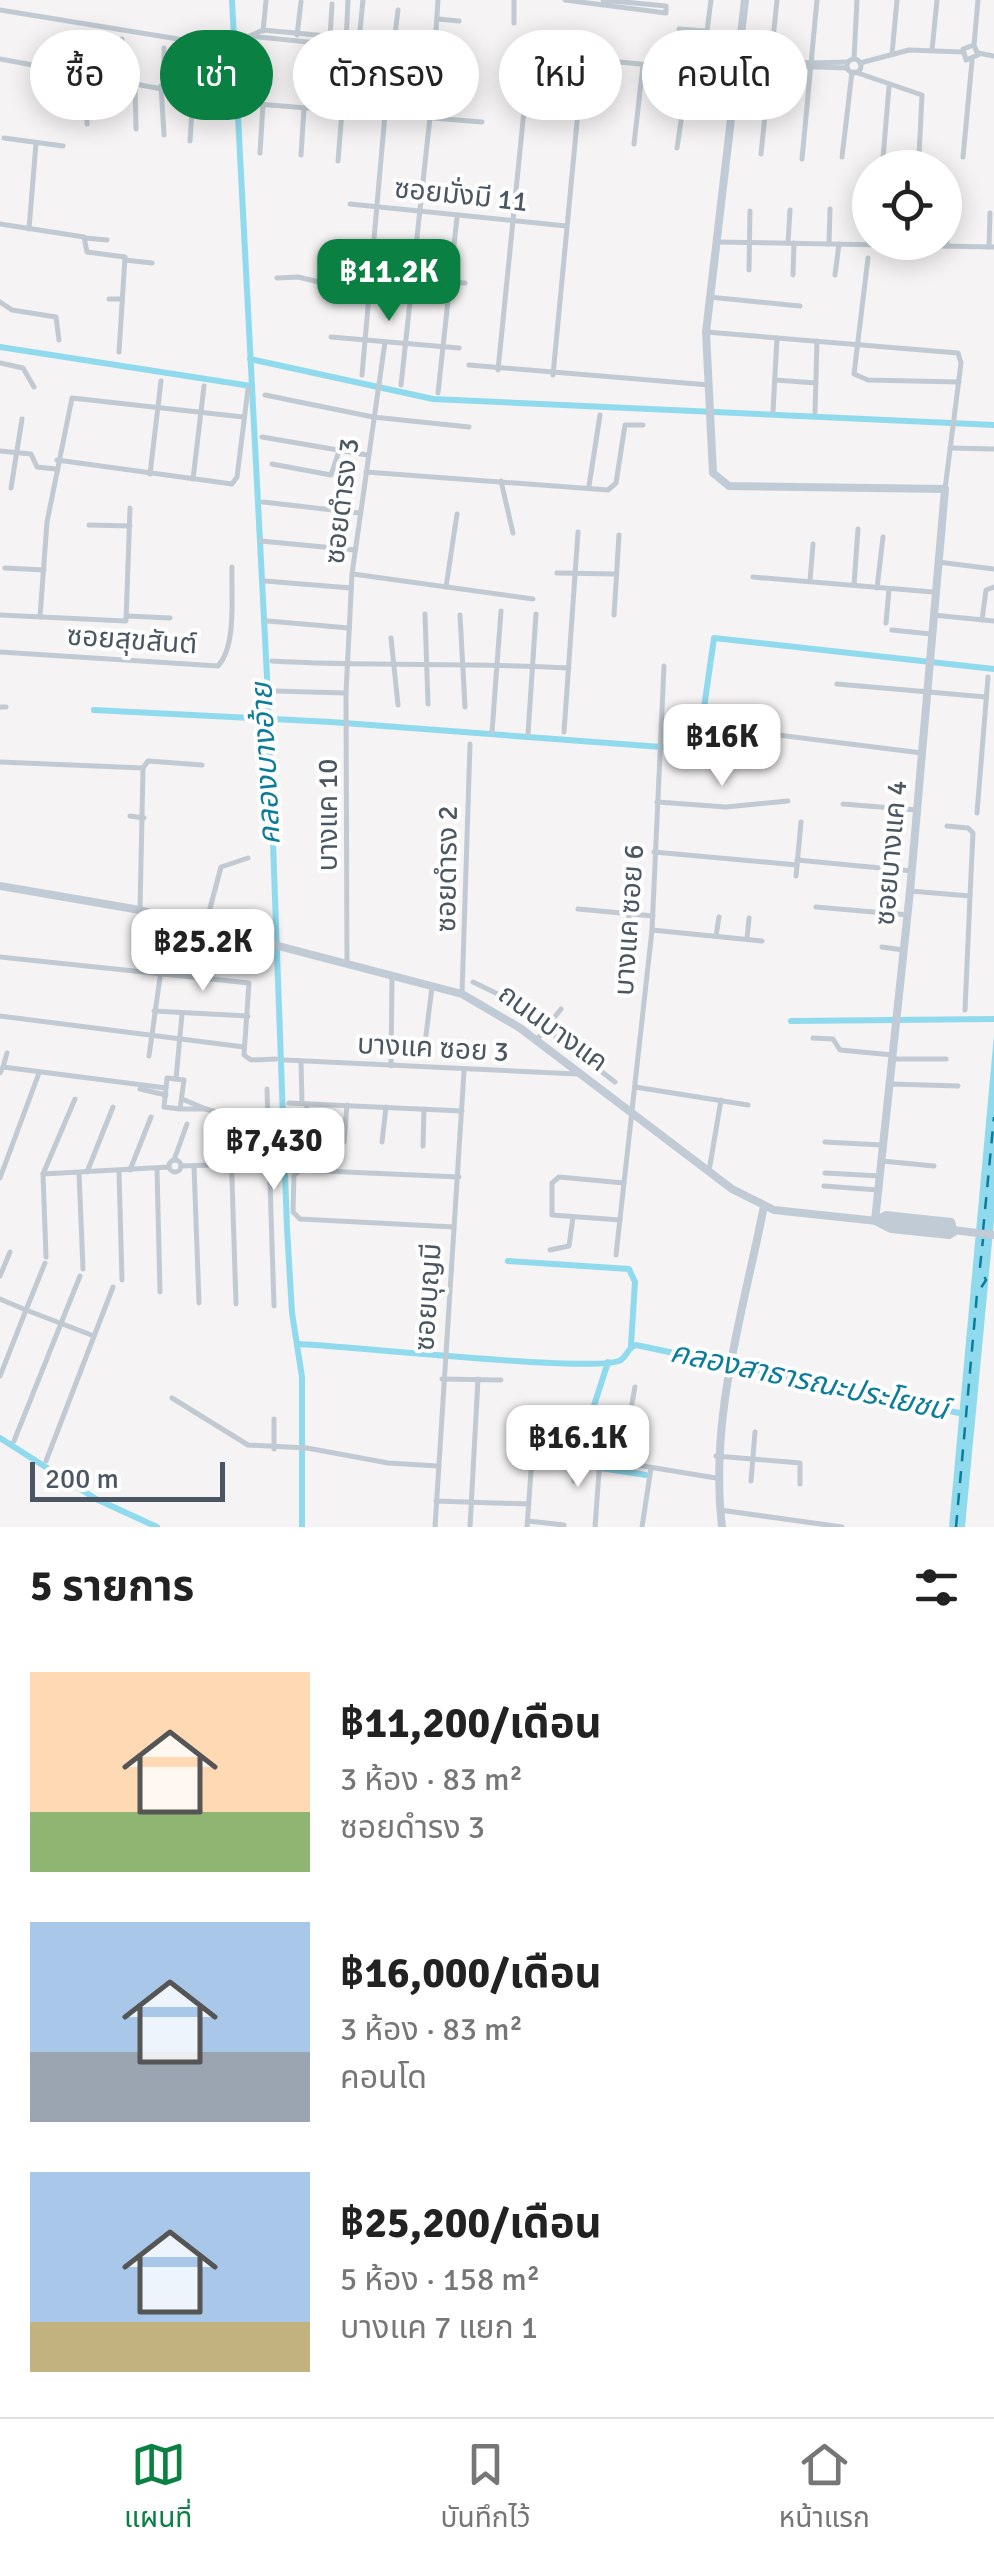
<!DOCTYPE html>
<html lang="th">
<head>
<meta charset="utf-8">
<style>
	body { margin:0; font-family:Signika,"Noto Sans Thai",sans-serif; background:#f6f6f6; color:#222; height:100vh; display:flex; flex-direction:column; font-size:38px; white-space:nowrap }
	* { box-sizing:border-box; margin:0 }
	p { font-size:32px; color:#767676 }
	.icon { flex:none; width:55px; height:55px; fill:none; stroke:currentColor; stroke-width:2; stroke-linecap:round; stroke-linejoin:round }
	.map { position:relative; height:1527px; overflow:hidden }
	.details { display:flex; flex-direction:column; background:#fff; flex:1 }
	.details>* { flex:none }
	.banner { position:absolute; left:30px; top:30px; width:935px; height:90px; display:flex; gap:20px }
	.tools { position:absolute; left:852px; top:150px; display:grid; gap:20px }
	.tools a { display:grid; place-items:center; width:110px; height:110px; border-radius:50%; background:#fff; box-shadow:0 5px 25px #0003; font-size:50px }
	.scale { position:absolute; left:30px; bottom:25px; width:195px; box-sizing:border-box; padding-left:10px; border:5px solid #4a5661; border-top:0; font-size:28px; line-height:35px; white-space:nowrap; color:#4a5661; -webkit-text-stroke:8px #fff; paint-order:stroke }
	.price { position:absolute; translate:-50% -85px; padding:0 22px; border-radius:20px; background:#fff; color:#222; font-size:32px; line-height:65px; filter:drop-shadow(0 2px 5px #0008) }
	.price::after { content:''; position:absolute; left:50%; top:60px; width:30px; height:22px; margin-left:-15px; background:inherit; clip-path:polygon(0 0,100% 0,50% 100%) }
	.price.on { background:#0b8043; color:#fff }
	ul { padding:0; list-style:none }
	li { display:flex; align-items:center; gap:30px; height:250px; padding:0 30px }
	li span { display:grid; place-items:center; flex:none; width:280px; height:200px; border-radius:0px; color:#555 }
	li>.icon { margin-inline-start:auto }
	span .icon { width:120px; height:120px; fill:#fffc; stroke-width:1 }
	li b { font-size:42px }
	h2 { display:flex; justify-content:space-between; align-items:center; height:120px; padding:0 30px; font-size:42px }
	.pill { padding:0 35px; border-radius:45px; background:#fff; box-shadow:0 5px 25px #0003; font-size:35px; line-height:90px }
	.pill.on { background:#0b8043; color:#fff }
	.menu { display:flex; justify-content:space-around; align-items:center; height:140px; border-top:2px solid #e0e0e0; background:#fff; font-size:28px; color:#767676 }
	.menu a { display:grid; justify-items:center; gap:5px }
	.menu .on { color:#0b8043 }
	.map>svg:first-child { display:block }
	.water { fill:#90daee }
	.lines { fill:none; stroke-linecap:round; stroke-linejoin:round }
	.canal { stroke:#90daee; stroke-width:6 }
	.ferry { stroke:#0c7c9b; stroke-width:2.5; stroke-dasharray:12 10; stroke-linecap:butt }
	.street { stroke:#c1cad2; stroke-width:5 }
	.secondary { stroke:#c1cbd6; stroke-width:8 }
	.secondary-bridge { stroke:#c1cbd6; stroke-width:8 }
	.labels { text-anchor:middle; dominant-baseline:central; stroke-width:8; stroke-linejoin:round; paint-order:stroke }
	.street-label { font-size:28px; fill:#4a5661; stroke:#fff }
	.water-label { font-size:30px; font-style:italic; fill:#0c7c9b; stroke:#fff }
</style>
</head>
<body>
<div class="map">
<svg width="994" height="1527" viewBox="0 0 994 1527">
	<rect width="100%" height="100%" fill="#f5f3f3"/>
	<polygon class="water" points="994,1035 994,1221 965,1527 949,1527"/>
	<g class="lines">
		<g class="canal">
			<polyline points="232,0 267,677 287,1228 292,1313 302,1377 302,1527"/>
			<polyline points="0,347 251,386"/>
			<polyline points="250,359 433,399 994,425"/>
			<polyline points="94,710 331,722 688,749 697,746 700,736 714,638 994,669"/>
			<polyline points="791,1021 994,1019"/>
			<polyline points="508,1261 629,1269 635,1282 631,1345"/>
			<path d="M297 1344C342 1345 599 1374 621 1360 628 1355 627 1348 636 1345L964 1414"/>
			<polyline points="608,1362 582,1443 581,1465 646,1475"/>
			<polyline points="0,1438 96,1499 157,1527"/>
		</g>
		<g class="ferry">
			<polyline points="983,1231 994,1117"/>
			<polyline points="956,1527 977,1294 986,1280 980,1267 983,1239"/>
		</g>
		<g class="street">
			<polyline points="565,0 666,13 666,6 603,0"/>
			<polyline points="0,10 227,47 250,36"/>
			<polyline points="438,19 459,21"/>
			<polyline points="514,23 514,0"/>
			<polyline points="679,29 706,31"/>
			<polyline points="263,31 266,1"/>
			<polyline points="84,33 87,124"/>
			<polyline points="297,35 301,2"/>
			<polyline points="330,38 332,4"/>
			<polyline points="359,40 363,0"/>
			<polyline points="346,42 348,0"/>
			<polyline points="394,42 398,10"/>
			<polyline points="531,43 528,71 583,76"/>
			<polyline points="435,45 438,0"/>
			<polyline points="974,45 963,49 966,60 978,55 974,45 978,0"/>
			<polyline points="164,48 164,86"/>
			<polyline points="435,50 464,53 464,85"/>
			<polyline points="932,50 937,0"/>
			<polyline points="208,52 209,99"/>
			<polyline points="978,53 994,56"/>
			<polyline points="892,54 897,0"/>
			<polyline points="435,55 250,36 263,30 435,46"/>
			<polyline points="753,56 810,63 848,62"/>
			<polyline points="0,59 232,102 482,122"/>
			<polyline points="854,59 857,0"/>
			<circle cx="854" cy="66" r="7"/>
			<polyline points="619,62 702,70 711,0"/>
			<polyline points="860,63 909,50 962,52"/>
			<polyline points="687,65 736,65"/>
			<polyline points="752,65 847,68"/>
			<polyline points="739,67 749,67 754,59 749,51 741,50"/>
			<polyline points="702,70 735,72"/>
			<polyline points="855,72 922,95 919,156"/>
			<polyline points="122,79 122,39"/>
			<polyline points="365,79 367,50"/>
			<polyline points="135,82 136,129"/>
			<polyline points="398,83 401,53"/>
			<polyline points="161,86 164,135"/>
			<polyline points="432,88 434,56"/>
			<polyline points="4,138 63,146"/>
			<polyline points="190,141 193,95"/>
			<polyline points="634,144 643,65"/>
			<polyline points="677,148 689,67"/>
			<polyline points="260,153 263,104"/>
			<polyline points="761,154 777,0"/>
			<polyline points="301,155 304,108"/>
			<polyline points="842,157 852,72"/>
			<polyline points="963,157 972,61"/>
			<polyline points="883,158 889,87"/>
			<polyline points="802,159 817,0"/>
			<polyline points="338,161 342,111"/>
			<polyline points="350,204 566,226"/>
			<polyline points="0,224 84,237 87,252 125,257 119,352"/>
			<polyline points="29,229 36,143"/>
			<polyline points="85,238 107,240"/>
			<polyline points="717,242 994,247"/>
			<polyline points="788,243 790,210"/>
			<polyline points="868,243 869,212"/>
			<polyline points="829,244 830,209"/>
			<polyline points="947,246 947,211"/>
			<polyline points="989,247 990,213"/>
			<polyline points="868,258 854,374 868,380 959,382"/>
			<polyline points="125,260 152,263"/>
			<polyline points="749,270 750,211"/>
			<polyline points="793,275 794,243"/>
			<polyline points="835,275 839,244"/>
			<polyline points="277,278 298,277 369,294"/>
			<polyline points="413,279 465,283"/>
			<polyline points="709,297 800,306"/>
			<polyline points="109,299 122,299"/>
			<polyline points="0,302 12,310 56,317 59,340"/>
			<polyline points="706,332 958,353 961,363 945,489"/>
			<polyline points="331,337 459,348"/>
			<polyline points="0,363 23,368 34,387"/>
			<polyline points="469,365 709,385"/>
			<polyline points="498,370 528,71"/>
			<polyline points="362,375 385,114"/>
			<polyline points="553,375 585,38"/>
			<polyline points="775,380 816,383"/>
			<polyline points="401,385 430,117"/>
			<polyline points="438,393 457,217"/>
			<polyline points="265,395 373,417 469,427"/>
			<polyline points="773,411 777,338"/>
			<polyline points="815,412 817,341"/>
			<polyline points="262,437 367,455"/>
			<polyline points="950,448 994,449"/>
			<polyline points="0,451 31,454 37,467 56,469"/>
			<polyline points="57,460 232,484 237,477 248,389"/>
			<polyline points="272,464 331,475 339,451"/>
			<polyline points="366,472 608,490 616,483 625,425 643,425"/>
			<polyline points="150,474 161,381"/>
			<polyline points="193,479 204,386"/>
			<polyline points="501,481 513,533"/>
			<polyline points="589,486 600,415"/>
			<polyline points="11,488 22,419"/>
			<polyline points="263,502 359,513"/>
			<polyline points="89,525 130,526"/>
			<polyline points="261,541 355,550"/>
			<polyline points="938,562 994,569"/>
			<polyline points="5,568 44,570"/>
			<polyline points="557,573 616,574"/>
			<polyline points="353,574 533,599"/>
			<polyline points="753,577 933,592"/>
			<polyline points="265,581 351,588"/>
			<polyline points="810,581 813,544"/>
			<polyline points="854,585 858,529"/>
			<polyline points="446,587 457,514"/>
			<polyline points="877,588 883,537"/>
			<polyline points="425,614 428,704"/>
			<polyline points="0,615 126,621 130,508"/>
			<polyline points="460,615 465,707"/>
			<polyline points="614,615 619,535"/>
			<polyline points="933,615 994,621"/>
			<polyline points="128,616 170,618"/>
			<polyline points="40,617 47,522 72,398 243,417"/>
			<polyline points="982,620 986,590 994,587"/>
			<polyline points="268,621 349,628"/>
			<polyline points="886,623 889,589"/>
			<polyline points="892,630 931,634"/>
			<polyline points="391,638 398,705"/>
			<path d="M0 652 218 666C237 645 231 595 232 567"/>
			<path d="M272 661C371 667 470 662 569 668"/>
			<polyline points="837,684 986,697"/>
			<polyline points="274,691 346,693"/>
			<polyline points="0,707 6,707"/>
			<polyline points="698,725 922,753"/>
			<polyline points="492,732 501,611"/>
			<polyline points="564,732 578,532"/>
			<polyline points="528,734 536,614"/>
			<polyline points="0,762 143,768"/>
			<polyline points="657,802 726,807 788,801"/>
			<polyline points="843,804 917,810"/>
			<polyline points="977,813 988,677"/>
			<polyline points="130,816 144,818"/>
			<polyline points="947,826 968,828 973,833 970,896"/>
			<polyline points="654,852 797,865"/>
			<polyline points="797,860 912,871"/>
			<polyline points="796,876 801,822"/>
			<polyline points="910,891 970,896 965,1010"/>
			<polyline points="637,895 637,914"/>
			<polyline points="816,907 908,915"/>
			<polyline points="578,909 653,916"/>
			<polyline points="140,910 143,768 148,761 202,765"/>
			<polyline points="205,927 221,867 248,858"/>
			<polyline points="652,930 762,941"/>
			<polyline points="716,936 719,917"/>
			<polyline points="627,939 629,914"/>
			<polyline points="747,939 749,918"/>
			<polyline points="882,947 903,950"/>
			<polyline points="0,957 249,983 244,1055 251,1060 276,1059"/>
			<polyline points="347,965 346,693 352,574 385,342"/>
			<polyline points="473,982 504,997 615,1082"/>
			<polyline points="462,994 470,744"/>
			<polyline points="154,1011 248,1016"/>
			<polyline points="0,1016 244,1047"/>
			<polyline points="813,1038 833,1039 840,1050 893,1055"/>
			<polyline points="536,1041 561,1009"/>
			<polyline points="425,1043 432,987"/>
			<polyline points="149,1056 163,956 163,917"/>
			<polyline points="894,1059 946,1059"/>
			<polyline points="285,1060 577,1074"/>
			<polyline points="301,1062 302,1103"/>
			<polyline points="391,1066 392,978"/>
			<polyline points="3,1067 7,1053"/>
			<polyline points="0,1073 3,1067 166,1088"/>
			<polygon points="167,1078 184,1080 180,1109 164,1107"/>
			<polyline points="176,1079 182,1014"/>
			<polyline points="891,1084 958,1086"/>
			<polyline points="635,1087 748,1105"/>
			<polyline points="140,1089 166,1095"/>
			<polyline points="267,1089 274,1306"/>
			<polyline points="182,1099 206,1109 182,1109"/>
			<polyline points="289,1103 462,1111"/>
			<polyline points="206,1109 230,1116 236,1304"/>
			<polyline points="305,1136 307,1104"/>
			<polyline points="344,1142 347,1105"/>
			<polyline points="382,1142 386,1107"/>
			<polyline points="825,1142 882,1145"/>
			<polyline points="423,1146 424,1109"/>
			<circle cx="175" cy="1166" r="6"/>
			<polyline points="174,1160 187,1124"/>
			<polyline points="882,1161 934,1166"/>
			<polyline points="181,1166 269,1163"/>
			<polyline points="194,1166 199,1303"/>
			<polyline points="157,1169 160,1292"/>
			<polyline points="130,1170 151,1117"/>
			<polyline points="119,1171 122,1280"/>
			<polyline points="709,1171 721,1100"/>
			<polyline points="87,1172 113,1107"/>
			<polyline points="79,1173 83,1269"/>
			<polyline points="825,1173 880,1176"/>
			<polyline points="43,1174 169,1167"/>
			<polyline points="0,1178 39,1073"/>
			<polyline points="824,1186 878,1190"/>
			<polyline points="620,1220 552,1215 552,1183 559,1177 624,1183"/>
			<polyline points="454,1227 300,1219 293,1212 294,1175 301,1170 459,1177"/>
			<polyline points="550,1250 569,1246 573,1217"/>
			<polyline points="616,1255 652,930 664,666"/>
			<polyline points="46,1257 43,1174 75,1099"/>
			<polyline points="0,1276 10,1252"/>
			<polyline points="0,1299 26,1310 45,1263"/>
			<polyline points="0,1376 26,1310 94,1336"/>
			<polyline points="442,1379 501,1380"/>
			<polyline points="172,1398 248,1445 307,1448 388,1463 438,1466"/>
			<polyline points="14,1441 80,1276"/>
			<polyline points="274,1449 274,1419"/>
			<polyline points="716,1456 800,1463 800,1484"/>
			<polyline points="46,1461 113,1287"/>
			<polyline points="621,1462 635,1387"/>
			<polyline points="574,1481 578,1454"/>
			<polyline points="751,1481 755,1432"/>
			<polyline points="436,1501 529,1504"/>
			<polyline points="720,1510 842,1527"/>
			<polyline points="528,1521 564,1525"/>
			<polyline points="435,1527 464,1071"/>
			<polyline points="470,1527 478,1379"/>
			<polyline points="527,1527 532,1457 539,1449 716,1478"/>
			<polyline points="595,1527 600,1458"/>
			<polyline points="642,1527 651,1468"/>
		</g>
		<g class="secondary">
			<polyline points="745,0 706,332 713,473 729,486 945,489 910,891 875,1221"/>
			<polyline points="0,886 140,910 462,994 520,1028 732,1189 774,1210 896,1223"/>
			<polygon points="886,1215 951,1222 954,1232 949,1235 891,1229 875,1221"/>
			<path d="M722 1527C709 1418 743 1313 764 1206"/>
		</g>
		<polyline class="secondary-bridge" points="896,1223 994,1235"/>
	</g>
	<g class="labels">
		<g class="street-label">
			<text transform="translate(461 195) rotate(6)">ซอยมั่งมี 11</text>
			<text transform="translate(342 501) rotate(-83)">ซอยดำรง 3</text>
			<text transform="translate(132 640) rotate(4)">ซอยสุขสันต์</text>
			<text transform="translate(328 815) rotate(-90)">บางแค 10</text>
			<text transform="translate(891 853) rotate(-85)">ซอยบางแค 4</text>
			<text transform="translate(447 869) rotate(-89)">ซอยดำรง 2</text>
			<text transform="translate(629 920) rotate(-86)">บางแค ซอย 6</text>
			<text transform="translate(553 1028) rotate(36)">ถนนบางแค</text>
			<text transform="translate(433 1048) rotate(3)">บางแค ซอย 3</text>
			<text transform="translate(428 1297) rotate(-86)">ซอยบุญมี</text>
		</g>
		<g class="water-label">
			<text transform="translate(266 764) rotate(-93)">คลองบางอ้าย</text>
			<text transform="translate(809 1381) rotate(12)">คลองสาธารณะประโยชน์</text>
		</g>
	</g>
</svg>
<div class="tools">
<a><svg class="icon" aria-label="locate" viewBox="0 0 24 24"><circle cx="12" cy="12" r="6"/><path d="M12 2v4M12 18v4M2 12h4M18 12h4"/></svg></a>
</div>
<div class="scale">200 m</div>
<b class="price on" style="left:389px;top:324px">฿11.2K</b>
<b class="price" style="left:722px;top:789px">฿16K</b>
<b class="price" style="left:203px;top:994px">฿25.2K</b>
<b class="price" style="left:274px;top:1193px">฿7,430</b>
<b class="price" style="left:578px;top:1490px">฿16.1K</b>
<div class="banner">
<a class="pill">ซื้อ</a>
<a class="pill on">เช่า</a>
<a class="pill">ตัวกรอง</a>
<a class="pill">ใหม่</a>
<a class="pill">คอนโด</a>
</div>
</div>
<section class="details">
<h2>5 รายการ<svg class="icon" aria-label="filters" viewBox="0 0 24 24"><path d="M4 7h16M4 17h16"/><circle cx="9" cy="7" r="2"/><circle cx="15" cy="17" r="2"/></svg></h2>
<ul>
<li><span style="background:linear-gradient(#ffd9b3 70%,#8fb573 0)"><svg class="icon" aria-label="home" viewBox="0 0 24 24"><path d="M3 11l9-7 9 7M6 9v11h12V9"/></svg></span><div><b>฿11,200/เดือน</b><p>3 ห้อง · 83 m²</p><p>ซอยดำรง 3</p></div></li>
<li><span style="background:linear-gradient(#a9c7e8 65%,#9aa5b1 0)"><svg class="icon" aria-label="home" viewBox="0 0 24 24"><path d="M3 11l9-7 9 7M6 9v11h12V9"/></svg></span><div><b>฿16,000/เดือน</b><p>3 ห้อง · 83 m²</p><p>คอนโด</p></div></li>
<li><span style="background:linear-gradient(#a9c7e8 75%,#c2b280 0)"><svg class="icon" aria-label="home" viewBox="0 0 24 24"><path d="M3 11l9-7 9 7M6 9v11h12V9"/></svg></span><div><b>฿25,200/เดือน</b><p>5 ห้อง · 158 m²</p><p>บางแค 7 แยก 1</p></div></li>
</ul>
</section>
<nav class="menu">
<a class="on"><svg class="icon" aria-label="map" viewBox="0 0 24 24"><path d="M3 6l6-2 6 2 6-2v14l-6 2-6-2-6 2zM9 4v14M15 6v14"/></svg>แผนที่</a>
<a><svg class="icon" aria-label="saved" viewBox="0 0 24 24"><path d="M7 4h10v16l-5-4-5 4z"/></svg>บันทึกไว้</a>
<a><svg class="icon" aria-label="home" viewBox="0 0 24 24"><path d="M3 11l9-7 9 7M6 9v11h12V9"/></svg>หน้าแรก</a>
</nav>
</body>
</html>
